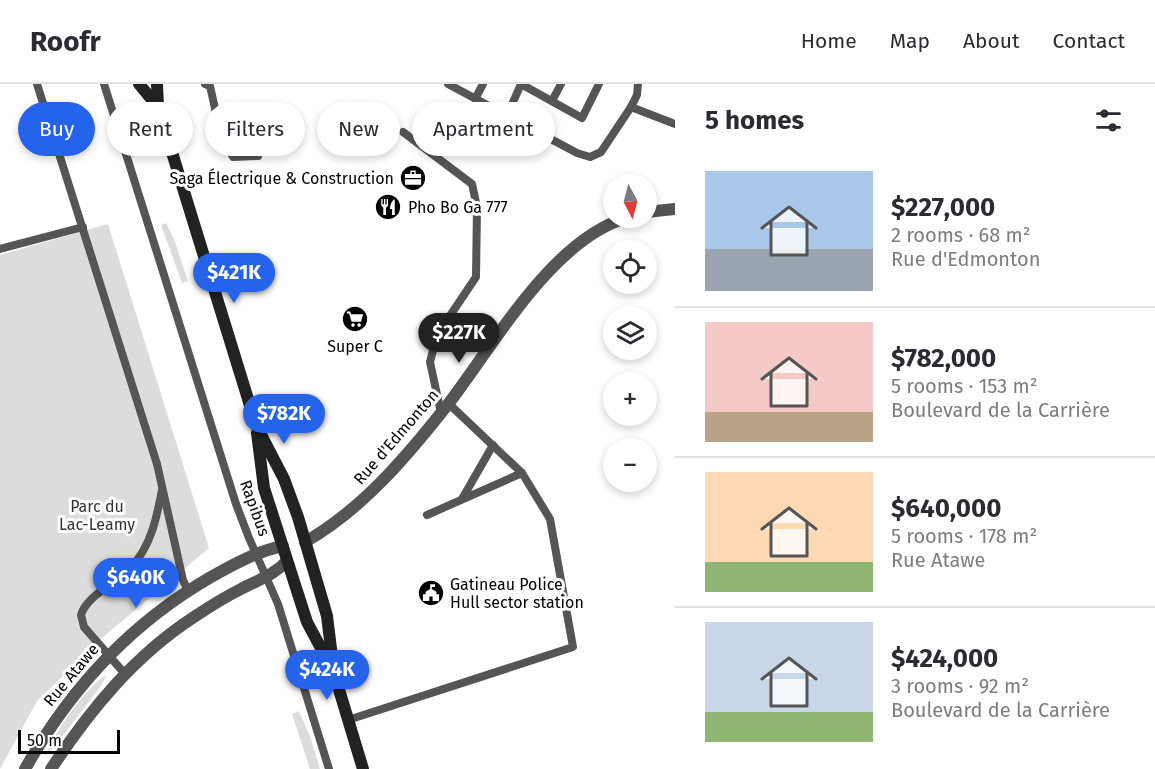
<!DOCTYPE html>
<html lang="en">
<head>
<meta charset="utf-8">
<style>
	body { margin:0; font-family:"Fira Sans",sans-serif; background:#f7f7f7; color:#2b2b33; height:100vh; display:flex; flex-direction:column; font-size:22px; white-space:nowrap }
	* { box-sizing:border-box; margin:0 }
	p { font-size:20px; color:#7c7c81 }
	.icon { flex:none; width:33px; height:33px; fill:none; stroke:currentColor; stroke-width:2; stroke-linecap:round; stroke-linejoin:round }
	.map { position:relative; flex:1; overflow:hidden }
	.drawer { display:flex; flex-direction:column; background:#fff; width:480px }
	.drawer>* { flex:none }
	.top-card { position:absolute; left:18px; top:18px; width:567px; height:54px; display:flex; gap:12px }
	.needle { width:39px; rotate:173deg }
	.controls { position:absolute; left:603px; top:90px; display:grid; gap:12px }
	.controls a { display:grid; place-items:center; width:54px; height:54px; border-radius:50%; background:#fff; box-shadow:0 3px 9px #0003; font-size:30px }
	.scale { position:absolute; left:18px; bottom:15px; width:102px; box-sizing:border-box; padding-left:6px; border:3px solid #000; border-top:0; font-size:16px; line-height:21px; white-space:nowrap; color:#000; -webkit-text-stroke:4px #fff; paint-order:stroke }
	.price { position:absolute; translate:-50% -51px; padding:0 14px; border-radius:21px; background:#2563eb; color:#fff; font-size:20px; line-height:39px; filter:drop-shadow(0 2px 3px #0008) }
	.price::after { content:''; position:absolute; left:50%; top:36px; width:18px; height:14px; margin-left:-9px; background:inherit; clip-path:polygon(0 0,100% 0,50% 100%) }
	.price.current { background:#222; color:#fff }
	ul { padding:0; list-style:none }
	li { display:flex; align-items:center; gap:18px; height:150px; padding:0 30px }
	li+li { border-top:2px solid #e1e1e2 }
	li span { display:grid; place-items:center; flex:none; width:168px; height:120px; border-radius:0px; color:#555 }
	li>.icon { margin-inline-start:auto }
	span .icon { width:72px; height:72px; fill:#fffc; stroke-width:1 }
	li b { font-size:26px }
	h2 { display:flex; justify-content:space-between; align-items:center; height:72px; padding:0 30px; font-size:26px }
	.chip { padding:0 21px; border-radius:27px; background:#fff; box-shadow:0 3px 9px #0003; font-size:21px; line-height:54px }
	.chip.current { background:#2563eb; color:#fff }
	header { display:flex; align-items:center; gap:36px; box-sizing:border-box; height:84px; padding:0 30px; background:#fff; border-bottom:2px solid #e1e1e2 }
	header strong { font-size:28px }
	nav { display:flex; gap:33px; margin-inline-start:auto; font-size:21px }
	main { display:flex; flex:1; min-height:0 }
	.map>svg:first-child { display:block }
	.green { fill:#dcdcdc }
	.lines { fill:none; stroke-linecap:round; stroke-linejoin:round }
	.lane { stroke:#555; stroke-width:8 }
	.street { stroke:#555; stroke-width:12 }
	.secondary { stroke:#222; stroke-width:12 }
	.labels { text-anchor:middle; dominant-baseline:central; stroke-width:6; stroke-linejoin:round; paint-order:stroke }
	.poi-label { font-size:16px; fill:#000; stroke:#fff; text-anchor:start }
	.street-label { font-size:16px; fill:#000; stroke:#fff }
	.park-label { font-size:16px; fill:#333; stroke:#fff }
</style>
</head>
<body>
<header>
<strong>Roofr</strong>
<nav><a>Home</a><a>Map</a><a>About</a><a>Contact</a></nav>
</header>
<main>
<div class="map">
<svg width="675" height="685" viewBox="0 0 675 685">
	<rect width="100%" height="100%" fill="#fff"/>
	<g class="green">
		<polygon points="166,139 174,155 188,197 182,199 161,141"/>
		<polygon points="108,140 209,464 103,553 37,617 0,685 0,171"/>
		<path d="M104 592 106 593 100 603 56 661 45 672C56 646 82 609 104 592Z"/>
		<polygon points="299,627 311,655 320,685 310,685 292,630"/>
	</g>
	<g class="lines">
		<g class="lane">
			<polyline points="37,0 157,380 183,496 188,507"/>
			<polyline points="104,0 236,420 249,454 278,520 329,685"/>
			<polyline points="205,0 210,2 220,47 233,73 258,72"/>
			<polyline points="448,0 577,69 590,73 601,68 631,23 637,11 638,0"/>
			<polyline points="521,0 582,34 599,0"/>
			<polyline points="475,15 483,0"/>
			<polyline points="552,17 561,0"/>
			<polyline points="631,23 675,40"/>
			<polyline points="507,32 521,0"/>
			<polyline points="403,48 472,100 477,123 476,193 437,251 430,278 441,329"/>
			<polyline points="0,165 83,143"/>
			<polyline points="462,415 493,361"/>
			<polyline points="427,431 522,389"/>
			<path d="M125 590 84 543 81 531C86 512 118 498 131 483 151 463 157 432 162 406"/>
			<polyline points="348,636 573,563 550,435 522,389 448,319"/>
		</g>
		<g class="street">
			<polyline points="646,128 675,125"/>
			<path d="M305 458C363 425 408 371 449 319 495 259 552 156 626 134"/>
			<path d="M25 685C70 605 131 539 211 493 234 480 258 467 283 462"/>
			<path d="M51 685C90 626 134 572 194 533 209 523 225 513 241 505 258 496 274 491 287 477"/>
		</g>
		<g class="secondary">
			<polyline points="139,0 158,23"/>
			<polyline points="157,0 158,23 256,341 284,395 298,433 327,532 334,589 363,685"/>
			<polyline points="257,349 264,404 307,538 331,583"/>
		</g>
	</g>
	<defs>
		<g id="office-disc" transform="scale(1.35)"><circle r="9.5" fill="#000" stroke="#fff"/><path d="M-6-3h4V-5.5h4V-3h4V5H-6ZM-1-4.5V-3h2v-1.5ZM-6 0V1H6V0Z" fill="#fff"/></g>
		<g id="restaurant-disc" transform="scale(1.35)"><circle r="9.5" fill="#000" stroke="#fff"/><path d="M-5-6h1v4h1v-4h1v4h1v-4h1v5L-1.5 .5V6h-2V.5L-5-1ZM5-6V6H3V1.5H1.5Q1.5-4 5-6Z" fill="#fff"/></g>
		<g id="supermarket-disc" transform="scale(1.35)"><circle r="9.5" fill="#000" stroke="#fff"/><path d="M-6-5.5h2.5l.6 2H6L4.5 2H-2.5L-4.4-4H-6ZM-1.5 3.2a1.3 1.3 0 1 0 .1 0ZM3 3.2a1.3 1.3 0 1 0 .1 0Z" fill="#fff"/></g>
		<g id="civic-disc" transform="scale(1.35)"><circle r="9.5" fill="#000" stroke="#fff"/><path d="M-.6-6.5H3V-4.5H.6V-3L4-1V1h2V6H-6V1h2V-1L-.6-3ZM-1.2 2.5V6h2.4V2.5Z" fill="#fff"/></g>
	</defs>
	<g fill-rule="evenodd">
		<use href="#office-disc" x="413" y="94"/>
		<use href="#restaurant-disc" x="388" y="123"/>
		<use href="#supermarket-disc" x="355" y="235"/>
		<use href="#civic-disc" x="431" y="509"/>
	</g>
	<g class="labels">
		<g class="poi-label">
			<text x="394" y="94" text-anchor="end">Saga Électrique &amp; Construction</text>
			<text x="408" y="123">Pho Bo Ga 777</text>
			<text x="355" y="262" text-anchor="middle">Super C</text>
			<text x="450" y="500">Gatineau Police<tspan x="450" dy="18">Hull sector station</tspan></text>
		</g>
		<g class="street-label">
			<text transform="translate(396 353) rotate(-49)">Rue d'Edmonton</text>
			<text transform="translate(255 424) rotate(70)">Rapibus</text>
			<text transform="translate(71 591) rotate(-50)">Rue Atawe</text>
		</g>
		<g class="park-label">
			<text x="97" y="422">Parc du<tspan x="97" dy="18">Lac-Leamy</tspan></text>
		</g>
	</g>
</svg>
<div class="controls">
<a><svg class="needle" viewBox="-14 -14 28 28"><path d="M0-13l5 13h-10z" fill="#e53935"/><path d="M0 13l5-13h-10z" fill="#7c7c81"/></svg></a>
<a><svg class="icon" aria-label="locate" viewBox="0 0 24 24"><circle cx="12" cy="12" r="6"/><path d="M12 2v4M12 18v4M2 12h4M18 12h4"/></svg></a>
<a><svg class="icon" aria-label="layers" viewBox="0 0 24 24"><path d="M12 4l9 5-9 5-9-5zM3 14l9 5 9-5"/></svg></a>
<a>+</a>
<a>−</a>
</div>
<div class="scale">50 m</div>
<b class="price" style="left:234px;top:220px">$421K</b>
<b class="price current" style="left:459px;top:280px">$227K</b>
<b class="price" style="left:284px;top:361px">$782K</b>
<b class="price" style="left:136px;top:525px">$640K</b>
<b class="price" style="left:327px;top:617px">$424K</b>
<div class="top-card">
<a class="chip current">Buy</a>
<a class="chip">Rent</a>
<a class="chip">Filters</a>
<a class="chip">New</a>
<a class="chip">Apartment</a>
</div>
</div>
<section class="drawer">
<h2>5 homes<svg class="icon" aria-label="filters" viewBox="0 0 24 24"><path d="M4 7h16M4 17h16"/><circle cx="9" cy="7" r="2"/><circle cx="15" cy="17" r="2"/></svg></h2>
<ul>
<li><span style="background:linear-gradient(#a9c7e8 65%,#9aa5b1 0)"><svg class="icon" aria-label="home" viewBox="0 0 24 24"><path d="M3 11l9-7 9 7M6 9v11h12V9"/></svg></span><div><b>$227,000</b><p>2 rooms · 68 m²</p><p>Rue d'Edmonton</p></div></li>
<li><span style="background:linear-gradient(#f6c9c9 75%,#b9a48a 0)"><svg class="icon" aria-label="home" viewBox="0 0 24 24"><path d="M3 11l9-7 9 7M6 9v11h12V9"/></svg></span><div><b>$782,000</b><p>5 rooms · 153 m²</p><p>Boulevard de la Carrière</p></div></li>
<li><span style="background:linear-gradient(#ffd9b3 75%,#8fb573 0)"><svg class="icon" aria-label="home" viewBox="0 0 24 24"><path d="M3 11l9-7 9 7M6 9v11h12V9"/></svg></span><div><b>$640,000</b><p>5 rooms · 178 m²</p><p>Rue Atawe</p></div></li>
<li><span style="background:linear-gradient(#c9d6e8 75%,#8fb573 0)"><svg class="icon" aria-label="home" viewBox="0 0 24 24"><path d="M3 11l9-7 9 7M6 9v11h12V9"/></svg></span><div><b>$424,000</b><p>3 rooms · 92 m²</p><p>Boulevard de la Carrière</p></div></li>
</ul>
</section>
</main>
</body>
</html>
